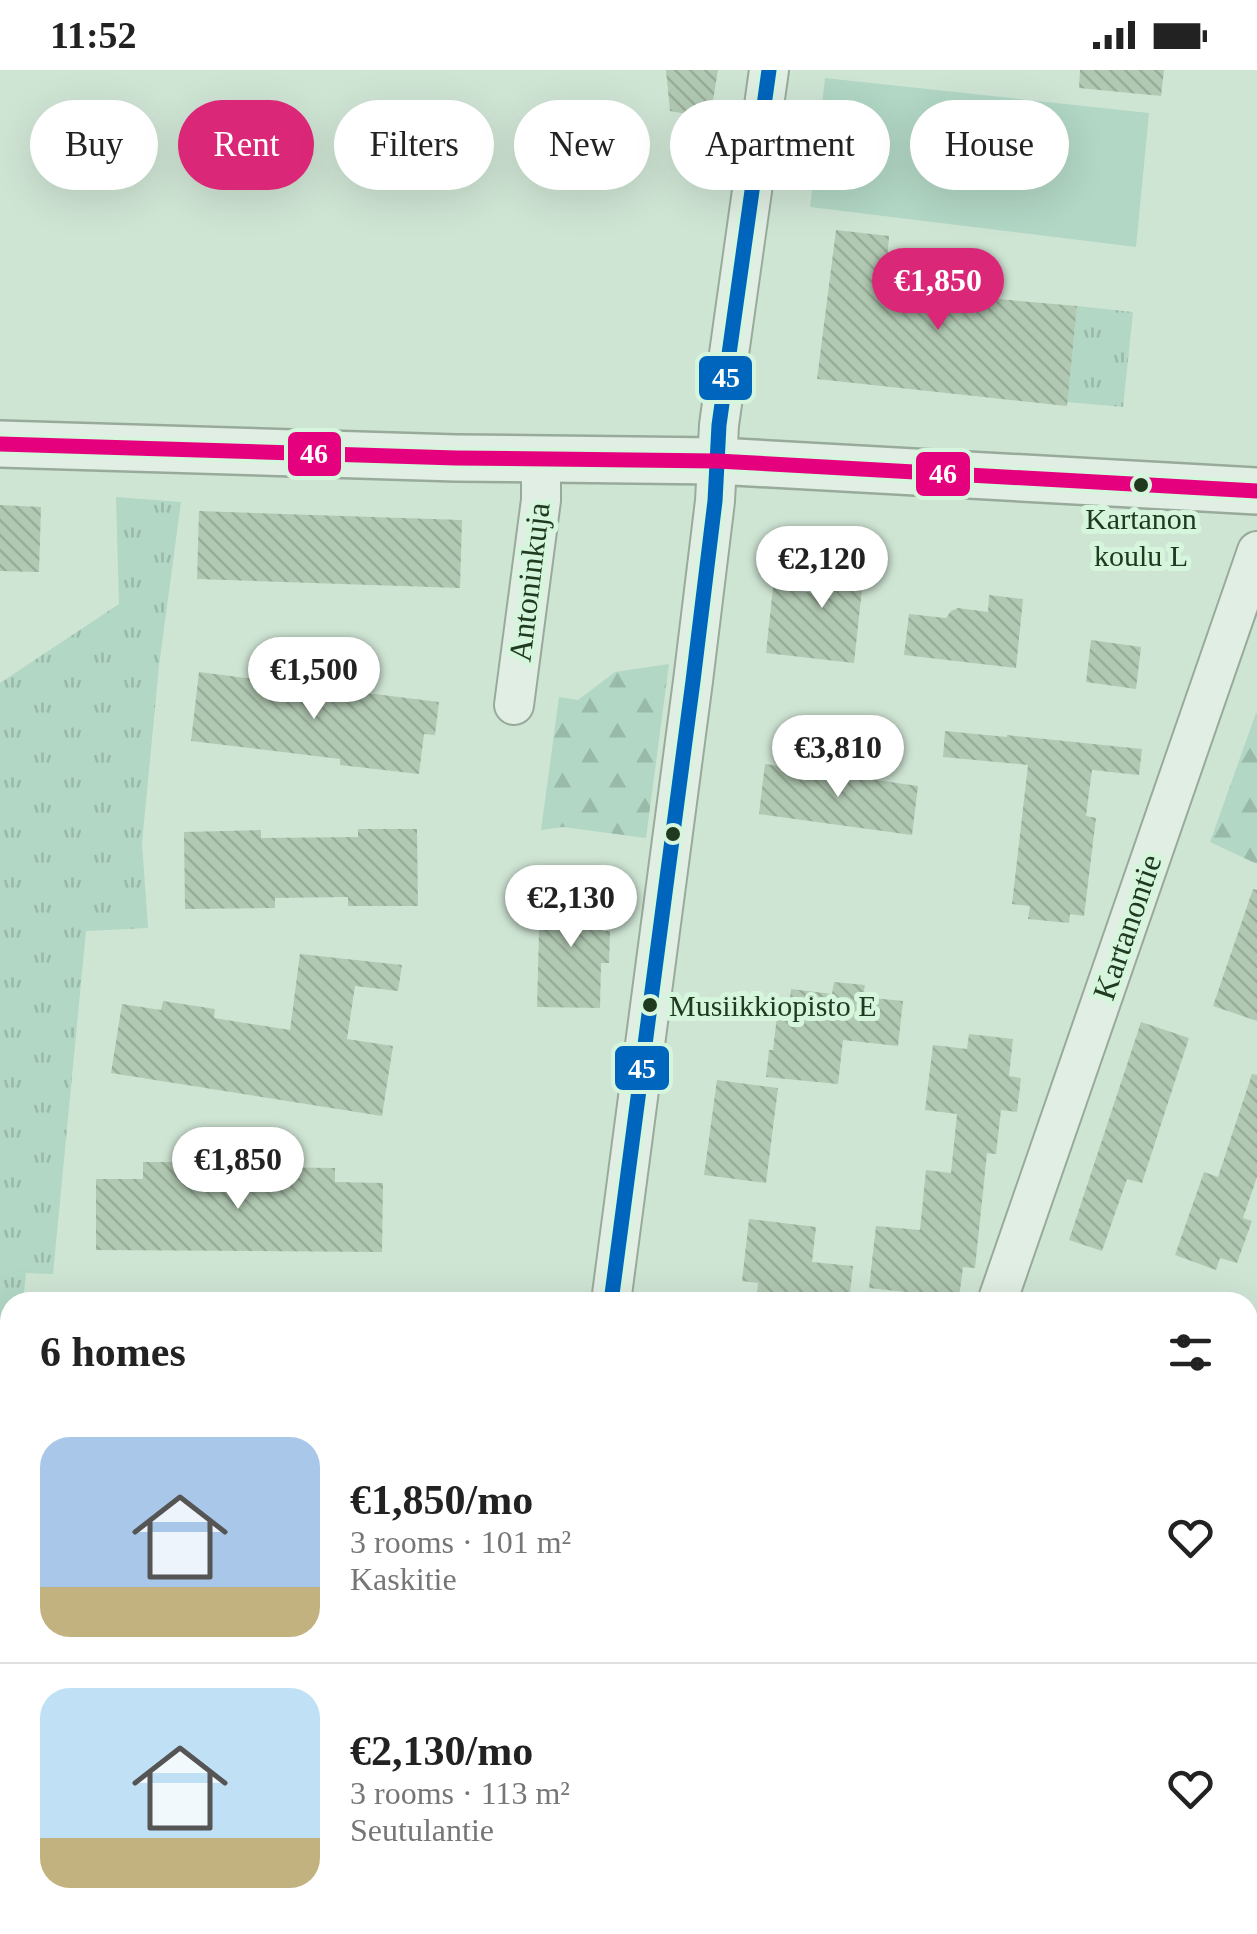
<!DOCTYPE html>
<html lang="en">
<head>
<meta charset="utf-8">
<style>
	body { margin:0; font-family:Georgia,serif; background:#f2f2f2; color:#222; height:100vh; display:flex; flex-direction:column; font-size:38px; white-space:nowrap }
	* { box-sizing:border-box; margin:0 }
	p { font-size:32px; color:#767676 }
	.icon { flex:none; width:55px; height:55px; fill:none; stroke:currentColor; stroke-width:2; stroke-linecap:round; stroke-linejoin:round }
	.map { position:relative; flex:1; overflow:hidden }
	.panel { position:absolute; left:0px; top:1222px; width:1258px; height:642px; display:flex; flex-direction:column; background:#fff; border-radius:30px 30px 0 0; box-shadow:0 10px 40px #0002 }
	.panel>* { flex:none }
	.banner { position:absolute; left:30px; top:30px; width:1198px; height:90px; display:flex; gap:20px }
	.price { position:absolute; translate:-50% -85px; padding:0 22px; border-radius:35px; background:#fff; color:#222; font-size:32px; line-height:65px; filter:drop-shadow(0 2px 5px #0008) }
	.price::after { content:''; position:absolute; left:50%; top:60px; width:30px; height:22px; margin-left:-15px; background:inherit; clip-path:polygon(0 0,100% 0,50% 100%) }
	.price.current { background:#db2777; color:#fff }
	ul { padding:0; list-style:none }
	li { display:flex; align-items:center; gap:30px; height:250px; padding:0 40px }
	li+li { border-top:2px solid #e0e0e0 }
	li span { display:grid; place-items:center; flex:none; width:280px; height:200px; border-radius:30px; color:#555 }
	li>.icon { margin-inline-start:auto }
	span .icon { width:120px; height:120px; fill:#fffc; stroke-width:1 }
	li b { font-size:42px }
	h2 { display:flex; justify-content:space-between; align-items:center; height:120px; padding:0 40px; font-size:42px }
	.tag { padding:0 35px; border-radius:45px; background:#fff; box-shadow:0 10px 40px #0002; font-size:35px; line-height:90px }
	.tag.current { background:#db2777; color:#fff }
	.status { display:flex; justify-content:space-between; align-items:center; height:70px; padding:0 50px; background:#fff; direction:ltr }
	.status svg { height:28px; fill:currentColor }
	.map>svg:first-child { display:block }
	.green { fill:#b2d7c5 }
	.forest { fill:url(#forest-firs) }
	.park { fill:url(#park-tufts) }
	.building { fill:url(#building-back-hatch) }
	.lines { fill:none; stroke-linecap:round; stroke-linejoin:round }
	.minor-casing { stroke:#98ab9b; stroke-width:42 }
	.tertiary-casing { stroke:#98ab9b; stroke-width:50 }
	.minor { stroke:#e1eee3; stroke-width:38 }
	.tertiary { stroke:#e1eee3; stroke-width:45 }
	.bus-1-casing { stroke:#d6f5dd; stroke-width:22 }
	.bus-2-casing { stroke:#d6f5dd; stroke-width:22 }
	.bus-1 { stroke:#0065bd; stroke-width:15 }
	.bus-2 { stroke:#e5007d; stroke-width:15 }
	.bus-dot { fill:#203a1f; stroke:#d6f5dd; stroke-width:4 }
	.labels { text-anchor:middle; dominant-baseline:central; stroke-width:10; stroke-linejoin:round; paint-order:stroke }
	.bus-label { font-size:30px; fill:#203a1f; stroke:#d6f5dd }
	.street-label { font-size:32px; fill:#203a1f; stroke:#d6f5dd }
	.line-badge { stroke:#d6f5dd; stroke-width:4 }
	.badge-label { font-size:28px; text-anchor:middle; font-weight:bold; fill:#fff }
</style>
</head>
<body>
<div class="status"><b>11:52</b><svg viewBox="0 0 49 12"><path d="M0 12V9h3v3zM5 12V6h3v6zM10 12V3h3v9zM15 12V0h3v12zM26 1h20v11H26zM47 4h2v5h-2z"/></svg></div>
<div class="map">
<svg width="1257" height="1864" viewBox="0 0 1257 1864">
	<defs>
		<pattern id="forest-firs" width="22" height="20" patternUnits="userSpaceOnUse" patternTransform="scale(2.5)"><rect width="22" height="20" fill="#b2d7c5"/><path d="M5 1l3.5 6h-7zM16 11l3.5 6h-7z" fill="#99b9a9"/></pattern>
		<pattern id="park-tufts" width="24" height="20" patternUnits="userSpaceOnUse" patternTransform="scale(2.5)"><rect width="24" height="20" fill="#b2d7c5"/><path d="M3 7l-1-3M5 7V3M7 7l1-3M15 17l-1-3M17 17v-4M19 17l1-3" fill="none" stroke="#99b9a9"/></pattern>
		<pattern id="building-back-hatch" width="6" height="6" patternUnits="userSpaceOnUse" patternTransform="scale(2.5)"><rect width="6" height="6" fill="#b1c9b2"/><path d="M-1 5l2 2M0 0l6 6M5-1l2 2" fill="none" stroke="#98ad99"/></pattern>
	</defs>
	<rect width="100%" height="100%" fill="#cfe5d4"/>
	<polygon class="green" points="825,8 1149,43 1136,177 810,137"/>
	<g class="forest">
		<polygon points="669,594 646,768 563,757 541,760 559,627 578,630 615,602"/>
		<polygon points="1256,643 1257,643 1257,794 1210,772"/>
	</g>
	<g class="park">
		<polygon points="1077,236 1133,242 1123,337 1067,332"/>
		<polygon points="116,427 181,432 159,596 142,773 148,858 86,861 53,1204 26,1203 23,1232 10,1232 10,1346 0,1453 0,613 119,534"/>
		<polygon points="0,1615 10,1616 10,1681 0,1762"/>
	</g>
	<g class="building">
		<polygon points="666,0 718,0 710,48 670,41"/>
		<polygon points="1080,0 1164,0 1161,26 1079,18"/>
		<polygon points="836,160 889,166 887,192 930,197 928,223 1077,236 1067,336 817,309"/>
		<polygon points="0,435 41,437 39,502 0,501"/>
		<polygon points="199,441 462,450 460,518 197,509"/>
		<polygon points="830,469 867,473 854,593 766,583 773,518 824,524"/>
		<polygon points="989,525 1023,529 1016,598 904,585 909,544 946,548 951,541 958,538 988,542"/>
		<polygon points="1091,570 1141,577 1136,619 1086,612"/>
		<polygon points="199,602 439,632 435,665 424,664 419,704 340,695 340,689 191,671"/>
		<polygon points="945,661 1007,667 1007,665 1142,679 1139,705 1092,700 1086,746 1096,748 1084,846 1070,844 1069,853 1028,849 1030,836 1012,834 1028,695 943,687"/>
		<polygon points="765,694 918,716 912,765 759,744"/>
		<polygon points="358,759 417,759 418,836 348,836 348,827 275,828 275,838 185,839 184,762 261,760 261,768 358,767"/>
		<polygon points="1253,819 1257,820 1257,951 1213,936"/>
		<polygon points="540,822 604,823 603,861 610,861 609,893 601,893 600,938 537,937"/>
		<polygon points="300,884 402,895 398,921 355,916 347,969 393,976 382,1046 111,1003 122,934 161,940 163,931 215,939 214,948 290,960"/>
		<polygon points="834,912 865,915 863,927 903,931 898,976 843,970 838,1014 766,1007 769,980 773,980 778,937 789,938 791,919 832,924"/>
		<polygon points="1141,952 1189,968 1142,1113 1127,1109 1102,1181 1069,1170"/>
		<polygon points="969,964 1013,969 1009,1006 1021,1008 1017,1042 1001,1040 996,1084 987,1083 975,1198 963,1197 959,1228 869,1218 876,1156 920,1160 926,1100 951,1103 957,1044 925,1040 933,975 967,979"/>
		<polygon points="1252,1004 1257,1005 1257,1107 1243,1148 1252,1151 1237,1193 1220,1188 1216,1200 1175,1185 1204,1102 1218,1107"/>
		<polygon points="717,1010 778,1018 766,1113 704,1105"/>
		<polygon points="143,1092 199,1092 198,1110 258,1110 258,1097 335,1098 335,1112 383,1113 382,1182 96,1180 96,1109 143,1109"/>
		<polygon points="749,1149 816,1157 812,1192 853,1196 849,1232 804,1232 757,1226 758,1213 742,1211"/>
	</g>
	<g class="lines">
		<g class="minor-casing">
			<g id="minor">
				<polyline points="514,635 541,430 541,389"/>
				<polyline points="611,1232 693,611 715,431 719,355 769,0"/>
				<polyline points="997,1232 1257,481"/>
				<polyline points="1248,1585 1257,1585"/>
				<polyline points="529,1864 530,1855"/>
				<polyline points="777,1864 781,1855"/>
			</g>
		</g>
		<g class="tertiary-casing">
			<polyline id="tertiary" points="0,374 456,388 717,391 1257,421"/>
		</g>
		<use href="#minor" class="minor"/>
		<use href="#tertiary" class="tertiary"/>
		<g class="bus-1-casing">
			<polyline id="bus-1" points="611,1232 693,611 715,431 719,355 769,0"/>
		</g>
		<g class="bus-2-casing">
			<polyline id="bus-2" points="0,374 456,388 717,391 1257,421"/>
		</g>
		<use href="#bus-1" class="bus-1"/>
		<use href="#bus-2" class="bus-2"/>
	</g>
	<g class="bus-dot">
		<circle cx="1141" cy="415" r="9"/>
		<circle cx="673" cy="764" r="9"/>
		<circle cx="650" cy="935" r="9"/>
	</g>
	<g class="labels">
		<g class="bus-label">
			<text x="1141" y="448">Kartanon<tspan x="1141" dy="37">koulu L</tspan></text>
			<text x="669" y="935" text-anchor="start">Musiikkiopisto E</text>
		</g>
		<g class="street-label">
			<text transform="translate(529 512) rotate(-83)">Antoninkuja</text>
			<text transform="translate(1127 857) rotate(-71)">Kartanontie</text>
		</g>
	</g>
	<g class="line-badge">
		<rect x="697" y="284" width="57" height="48" rx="10" fill="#0065bd"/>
		<rect x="286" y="360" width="57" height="48" rx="10" fill="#e5007d"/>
		<rect x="914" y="380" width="58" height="48" rx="10" fill="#e5007d"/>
		<rect x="613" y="974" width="58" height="48" rx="10" fill="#0065bd"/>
	</g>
	<g class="badge-label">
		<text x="726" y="317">45</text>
		<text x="314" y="393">46</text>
		<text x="943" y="413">46</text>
		<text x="642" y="1008">45</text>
	</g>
</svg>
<b class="price current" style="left:938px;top:263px">€1,850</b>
<b class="price" style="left:822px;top:541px">€2,120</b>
<b class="price" style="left:314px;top:652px">€1,500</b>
<b class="price" style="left:838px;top:730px">€3,810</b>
<b class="price" style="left:571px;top:880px">€2,130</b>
<b class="price" style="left:238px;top:1142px">€1,850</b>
<div class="banner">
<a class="tag">Buy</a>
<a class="tag current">Rent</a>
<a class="tag">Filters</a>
<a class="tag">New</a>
<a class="tag">Apartment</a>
<a class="tag">House</a>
</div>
<section class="panel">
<h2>6 homes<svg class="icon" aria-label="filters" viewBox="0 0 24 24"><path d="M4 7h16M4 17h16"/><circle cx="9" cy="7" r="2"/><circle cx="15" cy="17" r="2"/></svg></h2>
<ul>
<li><span style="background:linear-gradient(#a9c7e8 75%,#c2b280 0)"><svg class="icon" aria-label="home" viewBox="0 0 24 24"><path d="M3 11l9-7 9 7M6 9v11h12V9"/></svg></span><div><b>€1,850/mo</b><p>3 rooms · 101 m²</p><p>Kaskitie</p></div><svg class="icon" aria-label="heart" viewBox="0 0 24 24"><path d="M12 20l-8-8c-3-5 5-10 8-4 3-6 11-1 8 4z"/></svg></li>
<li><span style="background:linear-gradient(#bfe0f5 75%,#c2b280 0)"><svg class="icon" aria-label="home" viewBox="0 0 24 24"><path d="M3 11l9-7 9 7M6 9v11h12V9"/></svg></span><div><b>€2,130/mo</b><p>3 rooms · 113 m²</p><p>Seutulantie</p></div><svg class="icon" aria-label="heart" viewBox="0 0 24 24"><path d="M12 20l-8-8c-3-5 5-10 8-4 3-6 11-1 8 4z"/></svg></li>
</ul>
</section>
</div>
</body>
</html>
